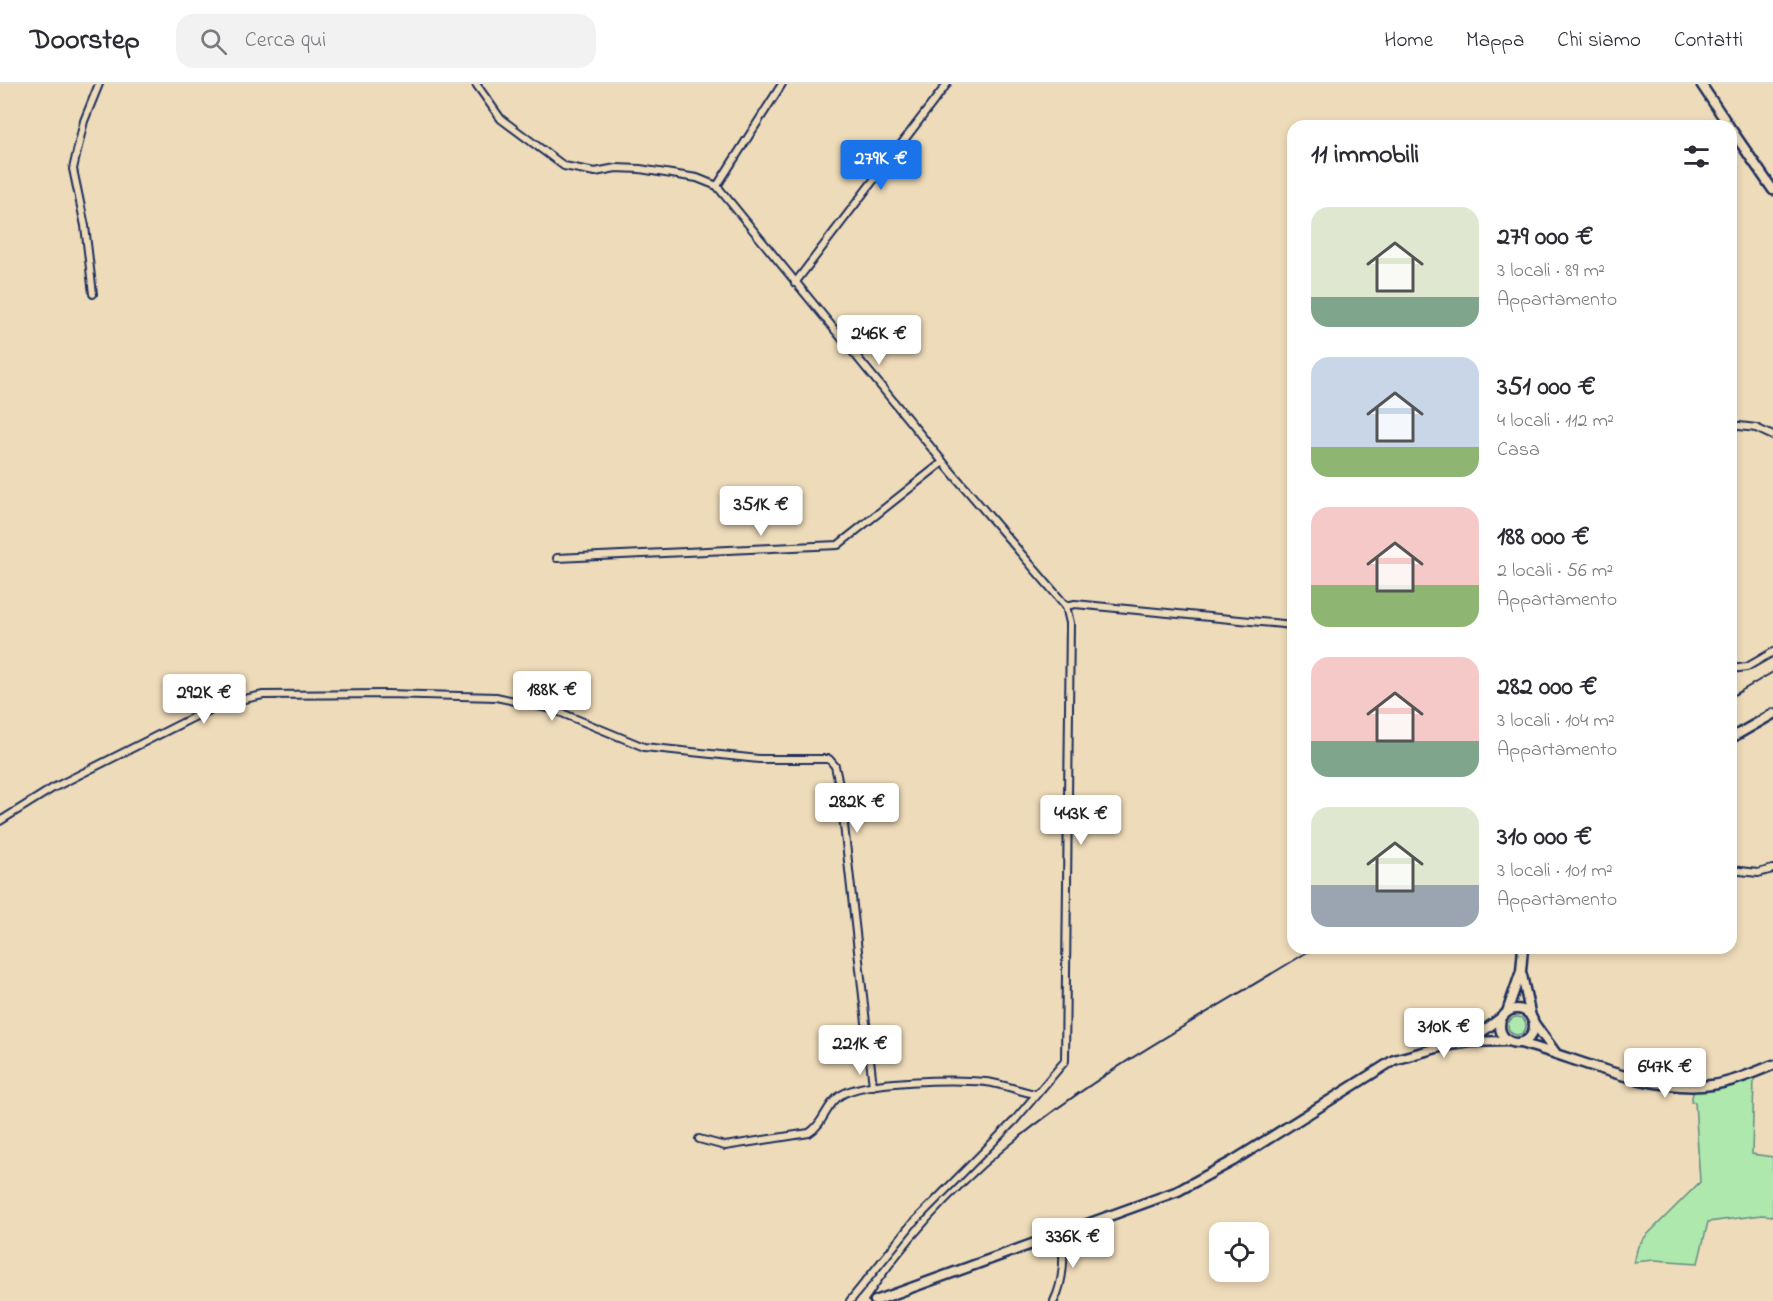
<!DOCTYPE html>
<html lang="it">
<head>
<meta charset="utf-8">
<style>
	body { margin:0; font-family:"Indie Flower",sans-serif; background:#f2f2f3; color:#2b2b33; height:100vh; display:flex; flex-direction:column; font-size:22px; white-space:nowrap }
	* { box-sizing:border-box; margin:0 }
	p { font-size:20px; color:#7c7c81 }
	.icon { flex:none; width:33px; height:33px; fill:none; stroke:currentColor; stroke-width:2; stroke-linecap:round; stroke-linejoin:round }
	.map { position:relative; flex:1; overflow:hidden }
	.sheet { position:absolute; left:1287px; top:36px; width:450px; height:834px; display:flex; flex-direction:column; background:#fff; border-radius:18px; box-shadow:0 3px 9px #0003 }
	.sheet>* { flex:none }
	.buttons { position:absolute; left:1209px; top:1138px; display:grid; gap:12px }
	.buttons a { display:grid; place-items:center; width:60px; height:60px; border-radius:12px; background:#fff; box-shadow:0 3px 9px #0003; font-size:30px }
	.price { position:absolute; translate:-50% -51px; padding:0 14px; border-radius:6px; background:#fff; color:#222; font-size:20px; line-height:39px; filter:drop-shadow(0 2px 3px #0008) }
	.price::after { content:''; position:absolute; left:50%; top:36px; width:18px; height:14px; margin-left:-9px; background:inherit; clip-path:polygon(0 0,100% 0,50% 100%) }
	.price.active { background:#1a73e8; color:#fff }
	ul { padding:0; list-style:none }
	li { display:flex; align-items:center; gap:18px; height:150px; padding:0 24px }
	li span { display:grid; place-items:center; flex:none; width:168px; height:120px; border-radius:18px; color:#555 }
	li>.icon { margin-inline-start:auto }
	span .icon { width:72px; height:72px; fill:#fffc; stroke-width:1 }
	li b { font-size:26px }
	h2 { display:flex; justify-content:space-between; align-items:center; height:72px; padding:0 24px; font-size:26px }
	header { display:flex; align-items:center; gap:36px; box-sizing:border-box; height:84px; padding:0 30px; background:#fff; border-bottom:2px solid #e1e1e2 }
	header strong { font-size:28px }
	nav { display:flex; gap:33px; margin-inline-start:auto; font-size:21px }
	.search { width:420px; height:54px; background:#f2f2f3; display:flex; align-items:center; gap:15px; box-sizing:border-box; padding:0 21px; border-radius:18px; color:#7c7c81; font-size:22px }
	.map>svg:first-child { display:block }
	.green { fill:#aee8ac; stroke:#648c85; stroke-width:1.5 }
	.lines { fill:none; stroke-linecap:round; stroke-linejoin:round }
	.minor-casing { stroke:#1b2f5e; stroke-width:10 }
	.secondary-casing { stroke:#1b2f5e; stroke-width:13 }
	.minor { stroke:#eedbb9; stroke-width:6 }
	.secondary { stroke:#eedbb9; stroke-width:8 }
	.rail { stroke:#1b2f5e; stroke-width:2 }
</style>
</head>
<body>
<header>
<strong>Doorstep</strong>
<div class="search"><svg class="icon" aria-label="search" viewBox="0 0 24 24"><circle cx="10" cy="10" r="6"/><path d="M15 15l6 6"/></svg>Cerca qui</div>
<nav><a>Home</a><a>Mappa</a><a>Chi siamo</a><a>Contatti</a></nav>
</header>
<div class="map">
<svg width="1773" height="1217" viewBox="0 0 1773 1217">
	<rect width="100%" height="100%" fill="#eedbb9"/>
	<filter id="ink" filterUnits="userSpaceOnUse"><feTurbulence type="fractalNoise" baseFrequency=".0167" numOctaves="2"/><feDisplacementMap in="SourceGraphic" scale="12" xChannelSelector="R" yChannelSelector="G"/><feConvolveMatrix kernelMatrix="1 2 1 2 8 2 1 2 1" color-interpolation-filters="sRGB"/></filter>
	<g filter="url(#ink)">
		<g class="green">
			<circle cx="1517" cy="942" r="9"/>
			<polygon points="1754,994 1752,1070 1773,1073 1773,1132 1762,1131 1708,1138 1698,1179 1654,1176 1634,1178 1638,1162 1645,1153 1700,1098 1695,1018 1691,1018 1693,1009 1698,1006 1731,1002"/>
		</g>
		<g class="lines">
			<g class="minor-casing">
				<g id="minor">
					<polyline points="476,0 501,35 564,82 595,88 616,84 640,85 697,94 717,102 943,378 1066,522 1075,520 1293,541"/>
					<polyline points="717,102 782,0"/>
					<polyline points="795,199 947,0"/>
					<polyline points="93,210 85,142 73,85 84,37 99,0"/>
					<polyline points="1731,341 1756,344 1773,352"/>
					<polyline points="557,474 838,461 943,378"/>
					<polyline points="1731,585 1747,583 1773,568"/>
					<polyline points="0,737 53,704 200,630 231,618 263,611 387,610 496,613 552,625 644,663 759,675 829,675 835,682 840,705 873,1002"/>
					<polyline points="1731,786 1758,789 1773,785"/>
					<path d="M699 1055 725 1062 809 1049C824 1040 826 1020 841 1011 864 996 957 995 986 998 1003 1000 1019 1007 1035 1010"/>
					<polyline points="850,1217 911,1141 1014,1037 1065,977 1070,539 1066,522"/>
					<path d="M1054 1217C1063 1199 1066 1170 1060 1151"/>
				</g>
			</g>
			<g class="secondary-casing">
				<g id="secondary">
					<polyline points="1701,0 1729,42"/>
					<polyline points="1731,45 1773,106"/>
					<polyline points="1731,654 1773,630"/>
					<polyline points="1522,891 1531,933"/>
					<circle cx="1517" cy="942" r="17"/>
					<polyline points="1507,928 1521,887 1523,864"/>
					<polyline points="1534,939 1555,968"/>
					<polyline points="1470,957 1502,933"/>
					<path d="M1520 959C1580 975 1650 1010 1712 1001 1733 998 1753 989 1773 981"/>
					<polyline points="875,1217 1178,1107 1233,1077 1394,976 1444,962 1470,958 1507,957"/>
				</g>
			</g>
			<use href="#minor" class="minor"/>
			<use href="#secondary" class="secondary"/>
			<g class="rail">
				<polyline points="1731,613 1773,588"/>
				<path d="M868 1217C983 1044 1144 969 1314 864"/>
			</g>
		</g>
	</g>
</svg>
<div class="buttons">
<a><svg class="icon" aria-label="locate" viewBox="0 0 24 24"><circle cx="12" cy="12" r="6"/><path d="M12 2v4M12 18v4M2 12h4M18 12h4"/></svg></a>
</div>
<b class="price active" style="left:881px;top:107px">279K €</b>
<b class="price" style="left:879px;top:282px">246K €</b>
<b class="price" style="left:761px;top:453px">351K €</b>
<b class="price" style="left:552px;top:638px">188K €</b>
<b class="price" style="left:204px;top:641px">292K €</b>
<b class="price" style="left:857px;top:750px">282K €</b>
<b class="price" style="left:1081px;top:762px">443K €</b>
<b class="price" style="left:1444px;top:975px">310K €</b>
<b class="price" style="left:860px;top:992px">221K €</b>
<b class="price" style="left:1665px;top:1015px">647K €</b>
<b class="price" style="left:1073px;top:1185px">336K €</b>
<section class="sheet">
<h2>11 immobili<svg class="icon" aria-label="filters" viewBox="0 0 24 24"><path d="M4 7h16M4 17h16"/><circle cx="9" cy="7" r="2"/><circle cx="15" cy="17" r="2"/></svg></h2>
<ul>
<li><span style="background:linear-gradient(#dfe7d0 75%,#7fa58c 0)"><svg class="icon" aria-label="home" viewBox="0 0 24 24"><path d="M3 11l9-7 9 7M6 9v11h12V9"/></svg></span><div><b>279 000 €</b><p>3 locali · 89 m²</p><p>Appartamento</p></div></li>
<li><span style="background:linear-gradient(#c9d6e8 75%,#8fb573 0)"><svg class="icon" aria-label="home" viewBox="0 0 24 24"><path d="M3 11l9-7 9 7M6 9v11h12V9"/></svg></span><div><b>351 000 €</b><p>4 locali · 112 m²</p><p>Casa</p></div></li>
<li><span style="background:linear-gradient(#f6c9c9 65%,#8fb573 0)"><svg class="icon" aria-label="home" viewBox="0 0 24 24"><path d="M3 11l9-7 9 7M6 9v11h12V9"/></svg></span><div><b>188 000 €</b><p>2 locali · 56 m²</p><p>Appartamento</p></div></li>
<li><span style="background:linear-gradient(#f6c9c9 70%,#7fa58c 0)"><svg class="icon" aria-label="home" viewBox="0 0 24 24"><path d="M3 11l9-7 9 7M6 9v11h12V9"/></svg></span><div><b>282 000 €</b><p>3 locali · 104 m²</p><p>Appartamento</p></div></li>
<li><span style="background:linear-gradient(#dfe7d0 65%,#9aa5b1 0)"><svg class="icon" aria-label="home" viewBox="0 0 24 24"><path d="M3 11l9-7 9 7M6 9v11h12V9"/></svg></span><div><b>310 000 €</b><p>3 locali · 101 m²</p><p>Appartamento</p></div></li>
</ul>
</section>
</div>
</body>
</html>
